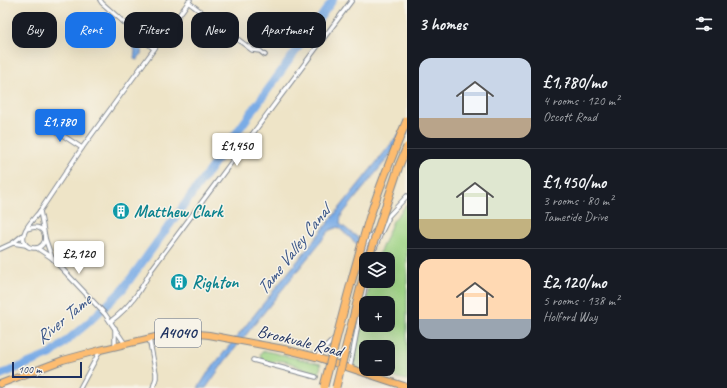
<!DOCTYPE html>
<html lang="en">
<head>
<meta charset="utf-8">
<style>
	body { margin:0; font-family:Caveat,sans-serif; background:#20242c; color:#f1f3f6; height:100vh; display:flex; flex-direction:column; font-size:15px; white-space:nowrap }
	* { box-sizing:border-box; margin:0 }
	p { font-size:13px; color:#9ea1a6 }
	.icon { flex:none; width:22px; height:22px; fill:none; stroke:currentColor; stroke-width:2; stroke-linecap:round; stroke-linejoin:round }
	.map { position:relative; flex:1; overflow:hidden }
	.details { display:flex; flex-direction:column; background:#171b24; width:320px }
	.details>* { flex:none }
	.hud { position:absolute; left:12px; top:12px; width:335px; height:36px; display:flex; gap:8px }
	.buttons { position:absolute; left:359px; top:252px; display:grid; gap:8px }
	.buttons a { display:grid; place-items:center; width:36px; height:36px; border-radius:8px; background:#171b24; box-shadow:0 4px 16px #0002; font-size:20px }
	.scale { position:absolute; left:12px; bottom:10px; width:70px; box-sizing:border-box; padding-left:4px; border:2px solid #1b2f5e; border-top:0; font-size:11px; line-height:14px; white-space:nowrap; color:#1b2f5e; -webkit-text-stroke:3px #f7f3e8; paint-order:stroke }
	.price { position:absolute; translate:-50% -34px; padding:0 9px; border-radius:4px; background:#fff; color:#222; font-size:13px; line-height:26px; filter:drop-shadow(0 1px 2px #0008) }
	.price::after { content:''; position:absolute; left:50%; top:24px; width:12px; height:9px; margin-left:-6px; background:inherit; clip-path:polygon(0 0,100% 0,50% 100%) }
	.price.selected { background:#1a73e8; color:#fff }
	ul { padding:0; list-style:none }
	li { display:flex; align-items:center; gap:12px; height:100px; padding:0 12px }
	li+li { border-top:1px solid #363941 }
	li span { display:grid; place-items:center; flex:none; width:112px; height:80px; border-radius:12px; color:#555 }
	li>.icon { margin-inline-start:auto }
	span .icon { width:48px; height:48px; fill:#fffc; stroke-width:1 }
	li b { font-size:17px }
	h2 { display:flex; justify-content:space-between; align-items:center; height:48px; padding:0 12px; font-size:17px }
	.pill { padding:0 14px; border-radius:12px; background:#171b24; box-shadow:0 4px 16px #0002; font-size:14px; line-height:36px }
	.pill.selected { background:#1a73e8; color:#fff }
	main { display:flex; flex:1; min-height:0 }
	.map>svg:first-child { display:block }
	.green { fill:#9dd384; stroke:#5c8171; fill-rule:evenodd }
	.water { fill:#7aace6; stroke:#4a6ea2 }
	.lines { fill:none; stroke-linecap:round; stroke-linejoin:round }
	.river { stroke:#7aace6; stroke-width:8 }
	.minor-casing { stroke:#848a92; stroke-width:5.5 }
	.primary-casing { stroke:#848a92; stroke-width:8 }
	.minor { stroke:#fff; stroke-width:3.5 }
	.primary { stroke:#fdbc70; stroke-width:6 }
	.motorway-bridge-casing { stroke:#848a92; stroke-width:9; stroke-linecap:butt }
	.motorway-bridge { stroke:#fdbc70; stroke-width:7 }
	.labels { text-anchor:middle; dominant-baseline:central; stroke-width:3; stroke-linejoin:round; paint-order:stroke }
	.shield { fill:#f7f3e8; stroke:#5d6a87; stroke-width:1 }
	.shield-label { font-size:16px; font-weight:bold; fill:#1b2f5e }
	.culture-label { font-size:17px; font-weight:bold; fill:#0d838f; stroke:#f7f3e8; text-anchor:start }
	.street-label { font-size:17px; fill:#1b2f5e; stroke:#f7f3e8 }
	.water-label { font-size:18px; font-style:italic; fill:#385487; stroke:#f7f3e8 }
</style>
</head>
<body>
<main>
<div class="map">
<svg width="407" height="388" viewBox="0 0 407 388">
	<rect width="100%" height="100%" fill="#f7f3e8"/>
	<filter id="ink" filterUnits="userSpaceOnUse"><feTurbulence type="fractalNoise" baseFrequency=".025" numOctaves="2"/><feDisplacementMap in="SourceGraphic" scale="8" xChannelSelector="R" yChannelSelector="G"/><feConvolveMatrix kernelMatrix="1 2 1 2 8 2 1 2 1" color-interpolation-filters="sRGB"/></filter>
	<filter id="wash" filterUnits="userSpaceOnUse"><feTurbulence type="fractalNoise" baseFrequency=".012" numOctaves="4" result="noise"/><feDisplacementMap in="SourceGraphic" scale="16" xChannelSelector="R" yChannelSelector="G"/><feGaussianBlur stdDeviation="0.9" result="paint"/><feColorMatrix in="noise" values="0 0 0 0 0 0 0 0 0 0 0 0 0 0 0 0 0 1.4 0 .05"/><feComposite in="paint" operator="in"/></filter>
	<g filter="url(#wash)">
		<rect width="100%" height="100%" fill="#eee4c7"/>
		<g class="green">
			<path d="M407 204V380L351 368 354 350 371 281H388V259H378L379 254 393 221ZM366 303H388V325H366ZM366 347H388V369H366Z"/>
			<path d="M266 351 321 364 319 376 308 373V371C299 368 283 356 273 363L262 360 260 354 262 352Z"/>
		</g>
		<g class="water">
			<polygon points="134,43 136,43 142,47 141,54 137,60 134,59 135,51 133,45"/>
			<polygon points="407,124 407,134 341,216 340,224 361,240 358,245 338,227 330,230 225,361 206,388 198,388 209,371 239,334"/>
		</g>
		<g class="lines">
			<polyline class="river" points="0,375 51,354 89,322 123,289 333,0"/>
		</g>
	</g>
	<g filter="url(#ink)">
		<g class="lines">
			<g class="minor-casing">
				<g id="minor">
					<polyline points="100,0 102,3 154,49"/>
					<polyline points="188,2 252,50 260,51 265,55"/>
					<polyline points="47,125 82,148"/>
					<polyline points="40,211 82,148 190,0"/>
					<polyline points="382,223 407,196"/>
					<path d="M27 229C49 220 50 249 34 248 30 248 28 247 26 245 17 234 34 219 40 211L44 232"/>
					<polyline points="13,243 26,245"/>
					<polyline points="37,248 52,258 45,238"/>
					<polyline points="375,248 381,233 388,219"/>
					<polyline points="0,249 13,243 23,235"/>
					<polyline points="52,258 105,314 125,344"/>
					<polyline points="358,270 366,244 374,232"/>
					<path d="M111 321C131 306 140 291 152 269L352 0"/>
					<polyline points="115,328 115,346"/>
					<polyline points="149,338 156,373 156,378 153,388"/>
					<polyline points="316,357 335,338"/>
					<polyline points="253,360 316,377"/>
					<polyline points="350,368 366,281"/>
					<polyline points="80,388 100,351"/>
				</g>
			</g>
			<g class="primary-casing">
				<polyline id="primary" points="0,384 63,360 100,350 164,335 188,333 209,335 284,349 316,357 407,387"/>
			</g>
			<use href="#minor" class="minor"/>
			<use href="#primary" class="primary"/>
			<g class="motorway-bridge-casing">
				<g id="motorway-bridge">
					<polyline points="368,259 399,166 407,147"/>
					<path d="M324 386C339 329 353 272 370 216 381 183 394 151 407 120"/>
					<polyline points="336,387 366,266"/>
				</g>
			</g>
			<use href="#motorway-bridge" class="motorway-bridge"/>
		</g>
	</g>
	<defs>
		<g id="building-disc" transform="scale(0.9)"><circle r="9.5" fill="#0f9aa8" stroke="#f7f3e8"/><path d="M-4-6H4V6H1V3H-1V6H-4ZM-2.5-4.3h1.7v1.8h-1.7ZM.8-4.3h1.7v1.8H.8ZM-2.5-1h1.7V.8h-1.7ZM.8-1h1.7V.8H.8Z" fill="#fff"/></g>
	</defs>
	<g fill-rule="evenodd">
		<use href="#building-disc" x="121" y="211"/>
		<use href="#building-disc" x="179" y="282"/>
	</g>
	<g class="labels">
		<rect class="shield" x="155" y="319" width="46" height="28" rx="3"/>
		<g class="shield-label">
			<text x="178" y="333">A4040</text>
		</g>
		<g class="culture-label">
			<text x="134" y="211">Matthew Clark</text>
			<text x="192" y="282">Righton</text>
		</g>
		<g class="street-label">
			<text transform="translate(300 341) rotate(14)">Brookvale Road</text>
		</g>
		<g class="water-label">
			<text transform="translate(293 250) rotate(-52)">Tame Valley Canal</text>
			<text transform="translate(63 319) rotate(-40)">River Tame</text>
		</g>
	</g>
</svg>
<div class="buttons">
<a><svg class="icon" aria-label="layers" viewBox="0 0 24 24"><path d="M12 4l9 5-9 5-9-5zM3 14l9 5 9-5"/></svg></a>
<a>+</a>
<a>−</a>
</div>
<div class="scale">100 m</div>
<b class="price selected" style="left:60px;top:143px">£1,780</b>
<b class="price" style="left:237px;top:167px">£1,450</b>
<b class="price" style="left:79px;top:275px">£2,120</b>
<div class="hud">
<a class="pill">Buy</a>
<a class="pill selected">Rent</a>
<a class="pill">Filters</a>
<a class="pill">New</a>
<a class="pill">Apartment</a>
</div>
</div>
<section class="details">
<h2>3 homes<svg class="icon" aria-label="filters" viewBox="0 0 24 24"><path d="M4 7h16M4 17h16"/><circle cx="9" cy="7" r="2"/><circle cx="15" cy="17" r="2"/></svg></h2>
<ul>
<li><span style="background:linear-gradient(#c9d6e8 75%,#b9a48a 0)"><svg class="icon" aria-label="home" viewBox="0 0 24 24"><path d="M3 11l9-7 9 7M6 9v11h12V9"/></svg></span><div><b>£1,780/mo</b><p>4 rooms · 120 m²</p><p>Oscott Road</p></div></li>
<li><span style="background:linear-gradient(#dfe7d0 75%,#c2b280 0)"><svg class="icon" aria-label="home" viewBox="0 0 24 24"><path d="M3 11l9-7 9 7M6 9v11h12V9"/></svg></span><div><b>£1,450/mo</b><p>3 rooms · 80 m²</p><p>Tameside Drive</p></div></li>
<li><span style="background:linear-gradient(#ffd9b3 75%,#9aa5b1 0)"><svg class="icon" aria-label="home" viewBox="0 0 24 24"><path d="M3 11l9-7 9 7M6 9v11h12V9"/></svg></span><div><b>£2,120/mo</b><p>5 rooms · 138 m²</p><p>Holford Way</p></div></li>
</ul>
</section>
</main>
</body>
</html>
